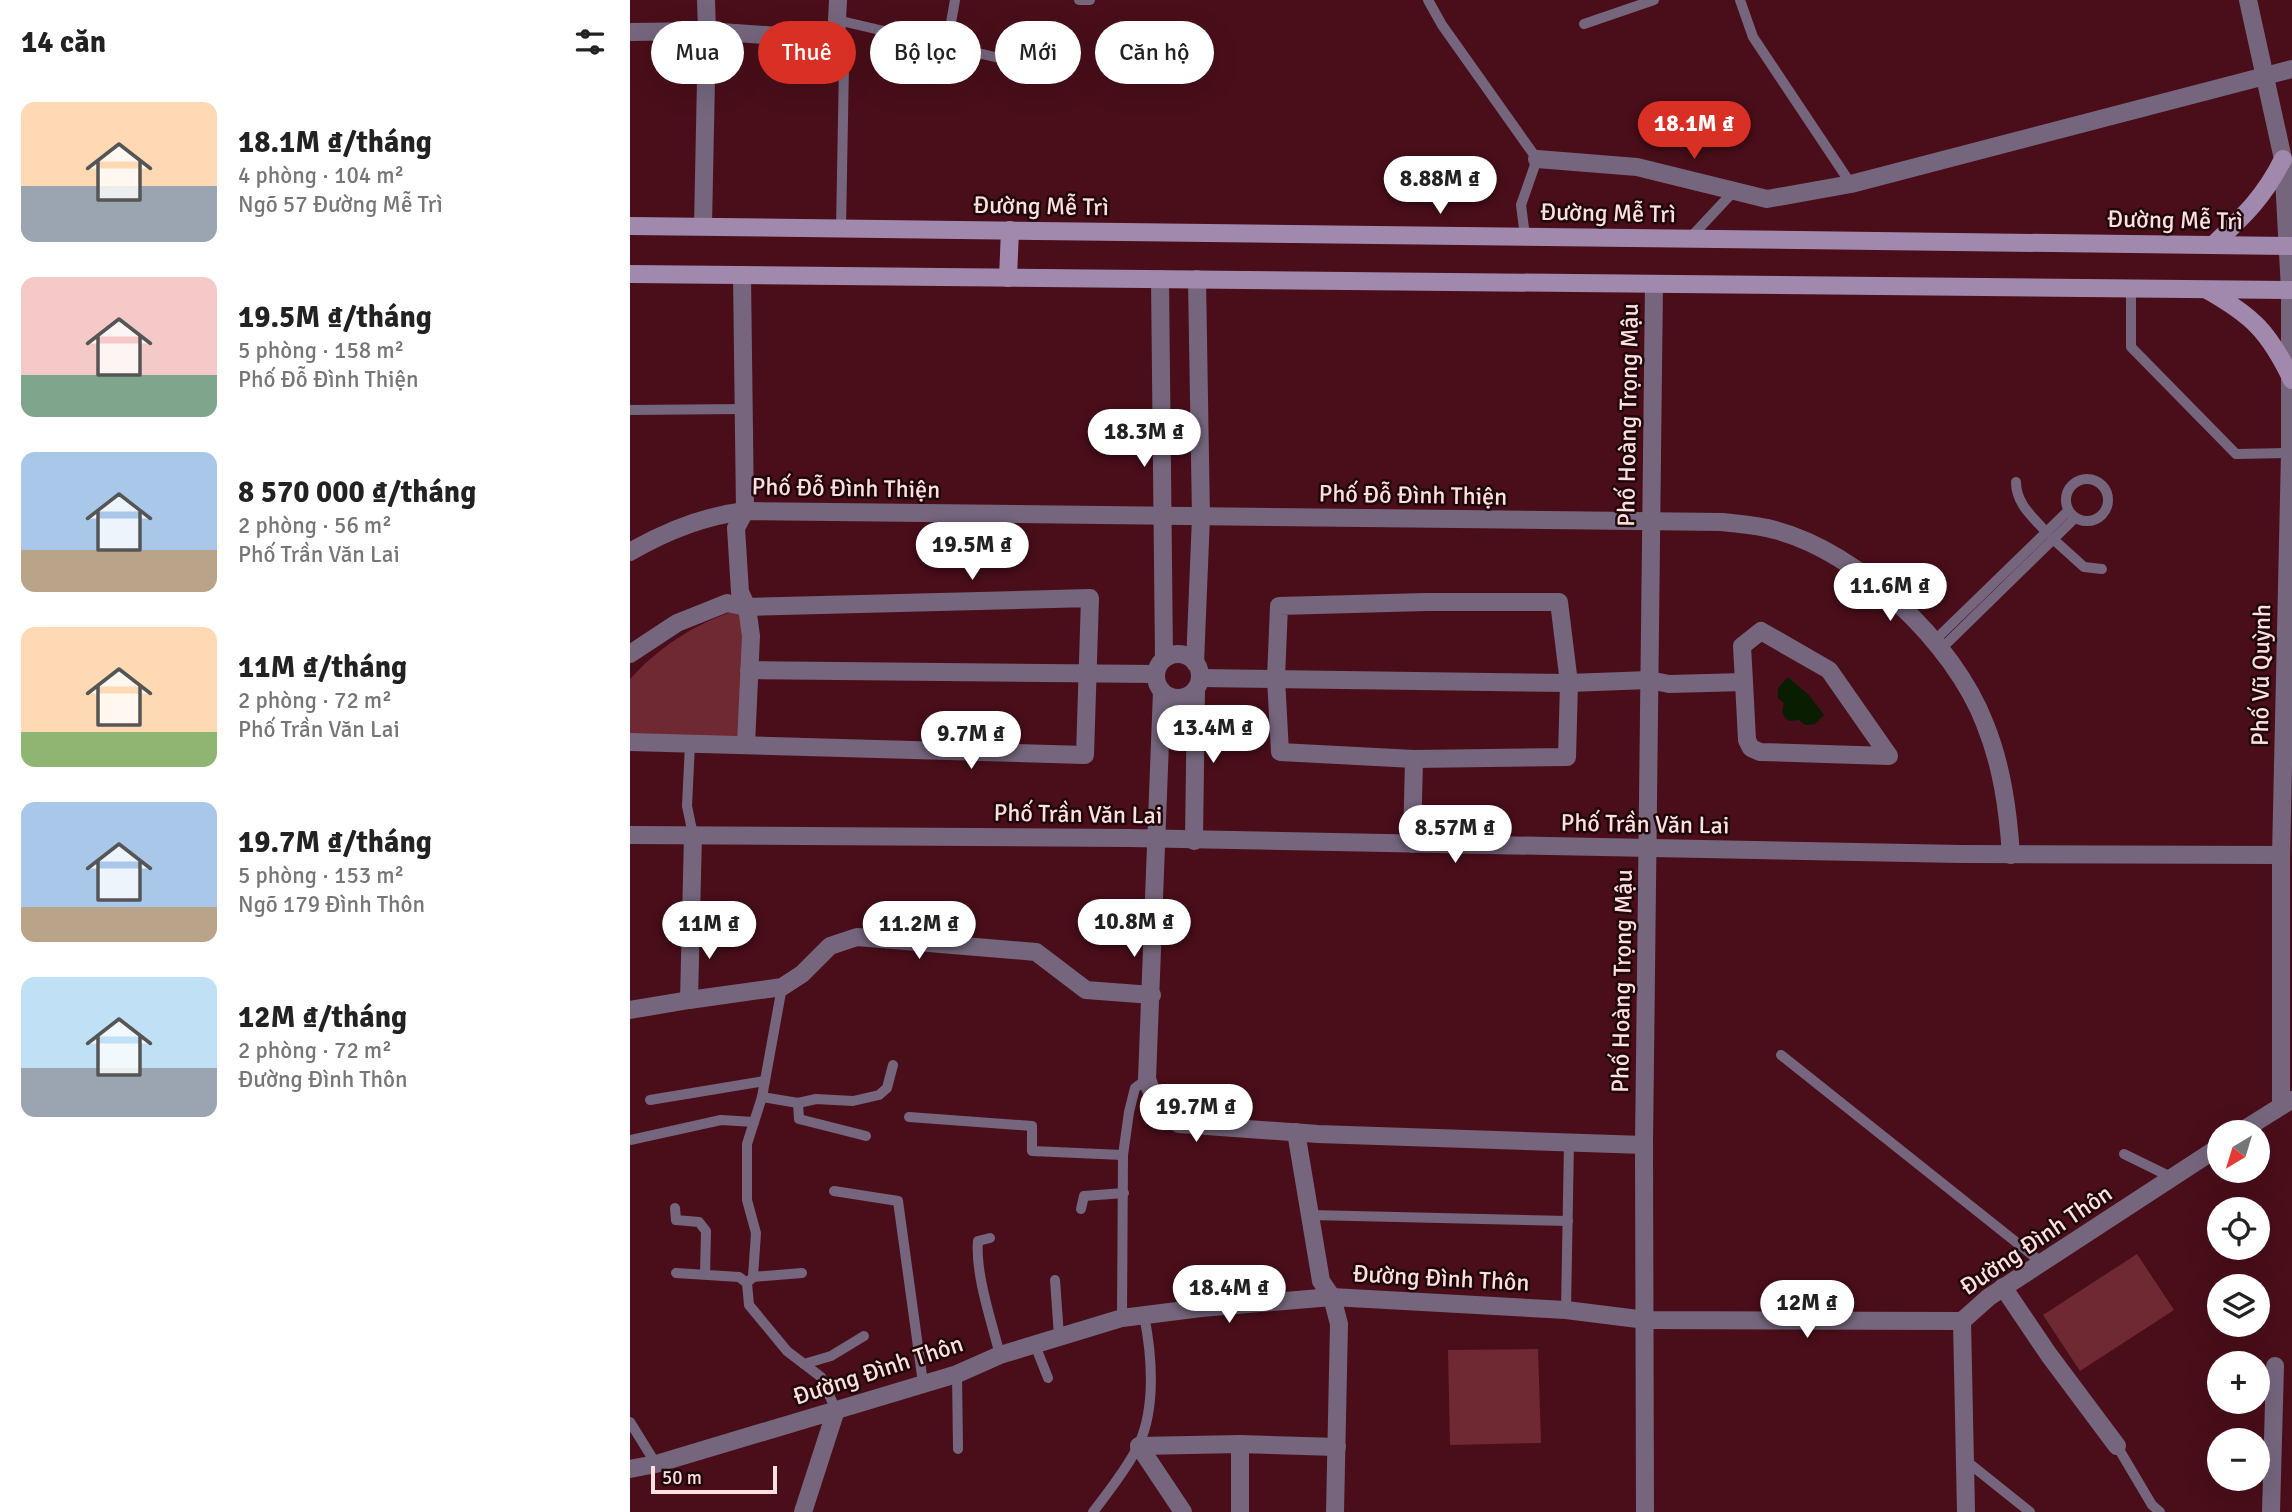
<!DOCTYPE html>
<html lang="vi">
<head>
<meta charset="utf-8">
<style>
	body { margin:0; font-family:Signika,sans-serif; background:#f6f6f6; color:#222; height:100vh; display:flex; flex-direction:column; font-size:26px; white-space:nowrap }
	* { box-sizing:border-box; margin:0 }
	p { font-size:23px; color:#767676 }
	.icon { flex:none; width:38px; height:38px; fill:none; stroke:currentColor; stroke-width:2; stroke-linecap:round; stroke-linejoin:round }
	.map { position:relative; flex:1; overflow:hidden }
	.details { display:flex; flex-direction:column; background:#fff; width:630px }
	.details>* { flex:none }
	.guide { position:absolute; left:21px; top:21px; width:665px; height:63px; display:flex; gap:14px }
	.needle { width:46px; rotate:218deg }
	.buttons { position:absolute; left:1577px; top:1120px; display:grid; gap:14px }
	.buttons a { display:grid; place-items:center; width:63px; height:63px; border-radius:50%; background:#fff; box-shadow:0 7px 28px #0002; font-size:35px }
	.scale { position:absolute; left:21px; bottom:18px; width:126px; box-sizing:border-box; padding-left:7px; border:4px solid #fedfe0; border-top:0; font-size:19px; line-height:24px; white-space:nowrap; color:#fedfe0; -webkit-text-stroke:5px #20070a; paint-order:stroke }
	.price { position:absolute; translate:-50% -60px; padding:0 16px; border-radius:24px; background:#fff; color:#222; font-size:23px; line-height:46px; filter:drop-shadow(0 2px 4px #0008) }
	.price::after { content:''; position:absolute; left:50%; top:42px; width:21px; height:16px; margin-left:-10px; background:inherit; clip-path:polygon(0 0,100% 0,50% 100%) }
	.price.selected { background:#d93025; color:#fff }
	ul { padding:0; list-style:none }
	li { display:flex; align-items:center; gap:21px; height:175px; padding:0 21px }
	li span { display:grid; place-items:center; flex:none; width:196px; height:140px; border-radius:14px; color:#555 }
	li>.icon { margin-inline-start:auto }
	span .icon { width:84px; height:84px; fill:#fffc; stroke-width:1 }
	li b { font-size:30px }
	h2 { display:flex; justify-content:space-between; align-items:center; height:84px; padding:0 21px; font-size:30px }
	.tag { padding:0 24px; border-radius:32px; background:#fff; box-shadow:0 7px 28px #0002; font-size:24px; line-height:63px }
	.tag.selected { background:#d93025; color:#fff }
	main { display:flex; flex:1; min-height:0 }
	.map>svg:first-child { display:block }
	.green { fill:#6f2933 }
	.water { fill:#091d00 }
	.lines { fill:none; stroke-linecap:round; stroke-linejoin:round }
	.service { stroke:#75667d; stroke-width:10 }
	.minor { stroke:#75667d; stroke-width:18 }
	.tertiary { stroke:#75667d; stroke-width:18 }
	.secondary { stroke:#a189ae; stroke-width:18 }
	.labels { text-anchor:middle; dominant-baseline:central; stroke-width:5; stroke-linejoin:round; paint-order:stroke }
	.street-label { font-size:24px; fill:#fedfe0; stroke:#20070a }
</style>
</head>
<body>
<main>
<section class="details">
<h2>14 căn<svg class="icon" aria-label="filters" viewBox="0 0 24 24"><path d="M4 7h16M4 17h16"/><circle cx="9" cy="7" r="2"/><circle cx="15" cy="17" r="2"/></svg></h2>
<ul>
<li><span style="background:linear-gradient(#ffd9b3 60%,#9aa5b1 0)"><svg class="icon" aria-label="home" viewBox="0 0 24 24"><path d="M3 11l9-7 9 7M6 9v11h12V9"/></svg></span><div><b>18.1M ₫/tháng</b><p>4 phòng · 104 m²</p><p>Ngõ 57 Đường Mễ Trì</p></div></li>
<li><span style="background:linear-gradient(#f6c9c9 70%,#7fa58c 0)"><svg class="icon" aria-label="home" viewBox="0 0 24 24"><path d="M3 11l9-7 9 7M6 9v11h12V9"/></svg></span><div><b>19.5M ₫/tháng</b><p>5 phòng · 158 m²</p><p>Phố Đỗ Đình Thiện</p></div></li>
<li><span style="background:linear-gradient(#a9c7e8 70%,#b9a48a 0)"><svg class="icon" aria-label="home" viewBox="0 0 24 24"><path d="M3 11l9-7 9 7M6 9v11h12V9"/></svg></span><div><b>8 570 000 ₫/tháng</b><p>2 phòng · 56 m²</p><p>Phố Trần Văn Lai</p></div></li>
<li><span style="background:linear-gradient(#ffd9b3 75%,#8fb573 0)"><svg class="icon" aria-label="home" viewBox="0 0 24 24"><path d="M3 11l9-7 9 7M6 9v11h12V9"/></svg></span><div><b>11M ₫/tháng</b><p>2 phòng · 72 m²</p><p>Phố Trần Văn Lai</p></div></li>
<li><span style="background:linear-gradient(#a9c7e8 75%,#b9a48a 0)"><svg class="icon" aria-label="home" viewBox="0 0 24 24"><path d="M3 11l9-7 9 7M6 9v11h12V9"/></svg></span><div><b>19.7M ₫/tháng</b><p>5 phòng · 153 m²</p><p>Ngõ 179 Đình Thôn</p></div></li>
<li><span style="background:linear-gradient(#bfe0f5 65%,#9aa5b1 0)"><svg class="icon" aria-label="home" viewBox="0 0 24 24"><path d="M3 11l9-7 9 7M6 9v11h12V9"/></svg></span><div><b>12M ₫/tháng</b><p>2 phòng · 72 m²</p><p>Đường Đình Thôn</p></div></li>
</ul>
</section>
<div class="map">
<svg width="1662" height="1512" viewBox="0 0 1662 1512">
	<rect width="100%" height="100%" fill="#490e1a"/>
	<g class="green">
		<path d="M117 607 116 745 0 742V679C33 643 71 620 117 607Z"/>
		<polygon points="1507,1254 1544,1310 1450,1371 1413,1315"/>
		<polygon points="908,1349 911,1443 820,1445 818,1350"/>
	</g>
	<path class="water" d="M1158 677 1179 695 1194 715 1185 724 1175 725 1169 720 1160 721C1152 717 1151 711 1154 703L1148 698V688Z"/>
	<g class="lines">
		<g class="service">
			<polyline points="449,0 460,0"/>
			<polyline points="798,0 812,25 907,159 891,205 895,236"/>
			<polyline points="1110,0 1123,37 1221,184"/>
			<polyline points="207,20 395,64"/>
			<polyline points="954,24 1024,0"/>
			<polyline points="206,40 214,54 214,65 211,228"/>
			<polyline points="317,45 325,0"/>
			<polyline points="1060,238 1104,191"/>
			<polyline points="1501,288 1501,347 1606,454 1660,453"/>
			<polyline points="0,410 113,409"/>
			<circle cx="1457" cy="500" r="21"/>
			<path d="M1386 482C1386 504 1403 517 1416 532"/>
			<polyline points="1423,539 1454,567 1472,569"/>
			<polyline points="1304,641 1438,511"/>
			<polyline points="1311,649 1445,518"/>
			<polyline points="60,744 57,806 63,835"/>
			<polyline points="152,987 132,1097 117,1144 117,1200 126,1233 123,1277 117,1283 119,1305 157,1351 191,1377 206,1410"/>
			<polyline points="1151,1055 1411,1262"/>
			<polyline points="132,1097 168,1103 186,1099 223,1101 249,1095 257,1088 263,1065"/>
			<polyline points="20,1100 135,1081"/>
			<polyline points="168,1103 169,1119 236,1136"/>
			<polyline points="279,1117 402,1126 402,1151 493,1155"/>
			<polyline points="0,1140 91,1120 124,1122"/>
			<polyline points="1494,1154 1543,1178"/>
			<polyline points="204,1191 268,1201 293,1383"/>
			<polyline points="45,1208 46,1220 69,1222 76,1231 75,1274"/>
			<polyline points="451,1209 454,1196 494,1193"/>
			<polyline points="680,1215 938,1221"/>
			<path d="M360 1238 348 1241C345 1274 362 1323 370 1355"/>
			<polyline points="46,1273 109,1277 117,1283"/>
			<polyline points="123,1277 172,1273"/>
			<polyline points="425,1280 429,1336"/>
			<polyline points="936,1310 939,1142"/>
			<polyline points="492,1318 493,1155 499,1112 505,1088 517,1079"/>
			<polyline points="405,1345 418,1378"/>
			<polyline points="174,1364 201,1356 234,1336"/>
			<polyline points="327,1374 328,1449"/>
			<polyline points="0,1422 26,1464"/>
			<polyline points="1487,1446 1522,1505 1530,1512"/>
			<polyline points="1335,1460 1400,1512"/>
			<path d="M463 1512C477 1494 500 1464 509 1444 526 1407 522 1355 514 1315"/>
		</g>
		<g class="minor">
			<polyline points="0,32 77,31 76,0"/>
			<polyline points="907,159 1007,167 1137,199 1221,184 1662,69"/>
			<polyline points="73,225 77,31 206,40 208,0"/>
			<polyline points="112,275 115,511 106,528 110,592 117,607 121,636 116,745"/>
			<polyline points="530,279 534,658"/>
			<path d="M0 552C36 531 73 516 115 511L1092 522C1109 524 1128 525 1145 530 1229 552 1324 643 1355 724 1372 766 1378 810 1381 855"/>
			<polygon points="796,602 929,602 939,683 937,757 784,759 650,752 646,678 649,606"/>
			<circle cx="548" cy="676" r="22"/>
			<polyline points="0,654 47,623 97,603 117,607 460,598 455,755 0,742"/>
			<polyline points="565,663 571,517 567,279"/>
			<polyline points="119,670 525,674"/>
			<polyline points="570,678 939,683 1019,680 1039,684 1114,682 1117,740 1121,748 1130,752 1259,756 1199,670 1131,631 1112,646 1114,682"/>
			<polyline points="532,691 517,1079 528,1110 549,1124 688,1134 1014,1145"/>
			<polyline points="0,835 499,838 1331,854 1651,855"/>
			<polyline points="564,841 566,690"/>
			<polyline points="782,844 784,759"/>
			<polyline points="59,1000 152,987 172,974 200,946 227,937 406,952 456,990 522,995"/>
			<polyline points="0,1010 59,1000 63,835"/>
			<polyline points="1651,1105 1651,855 1660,453 1660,290"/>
			<polyline points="666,1132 691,1281 702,1297 709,1324 705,1512"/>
			<polyline points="1610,1132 1661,1100"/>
			<polyline points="1373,1287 1419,1355 1487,1446"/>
			<polyline points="1332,1321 1336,1512"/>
			<polyline points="610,1444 610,1512"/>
			<polyline points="509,1446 610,1444 707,1447"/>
			<polyline points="509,1446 553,1512"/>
			<polyline points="0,1469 26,1464 327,1374 370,1355 492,1318 571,1308 702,1297 936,1310 1016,1320 1332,1321 1359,1297 1589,1147"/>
			<polyline points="173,1512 206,1410"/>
			<polyline points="1015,1512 1014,1145 1024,284"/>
			<polyline points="1641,1512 1645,1366"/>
		</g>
		<polyline class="tertiary" points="1618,0 1653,159 1660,290"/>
		<g class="secondary">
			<polyline points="0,226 1662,246"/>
			<path d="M1584 244C1614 216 1635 196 1653 159"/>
			<polyline points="0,274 1662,290"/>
			<polyline points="378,278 380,230"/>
			<path d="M1577 290C1623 316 1639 332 1662 380"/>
		</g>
	</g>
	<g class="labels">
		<g class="street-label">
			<text transform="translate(411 206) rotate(1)">Đường Mễ Trì</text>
			<text transform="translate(978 213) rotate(1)">Đường Mễ Trì</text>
			<text transform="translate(1545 220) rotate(1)">Đường Mễ Trì</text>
			<text transform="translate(998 415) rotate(-89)">Phố Hoàng Trọng Mậu</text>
			<text transform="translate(216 488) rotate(1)">Phố Đỗ Đình Thiện</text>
			<text transform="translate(783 495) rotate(1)">Phố Đỗ Đình Thiện</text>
			<text transform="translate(1631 675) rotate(-89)">Phố Vũ Quỳnh</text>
			<text transform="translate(448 814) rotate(1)">Phố Trần Văn Lai</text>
			<text transform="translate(1015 824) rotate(1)">Phố Trần Văn Lai</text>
			<text transform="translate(992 981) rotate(-89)">Phố Hoàng Trọng Mậu</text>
			<text transform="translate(1406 1240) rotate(-34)">Đường Đình Thôn</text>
			<text transform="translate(811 1278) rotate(3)">Đường Đình Thôn</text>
			<text transform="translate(248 1370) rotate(-18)">Đường Đình Thôn</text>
		</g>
	</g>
</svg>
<div class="buttons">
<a><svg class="needle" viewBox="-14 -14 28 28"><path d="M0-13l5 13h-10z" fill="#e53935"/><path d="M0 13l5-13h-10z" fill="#767676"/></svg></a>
<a><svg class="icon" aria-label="locate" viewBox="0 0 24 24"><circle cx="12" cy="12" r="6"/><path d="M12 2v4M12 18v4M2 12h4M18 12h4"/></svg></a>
<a><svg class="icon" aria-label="layers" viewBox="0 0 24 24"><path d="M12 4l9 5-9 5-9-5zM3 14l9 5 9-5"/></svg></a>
<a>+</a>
<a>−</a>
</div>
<div class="scale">50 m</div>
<b class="price selected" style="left:1064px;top:161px">18.1M ₫</b>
<b class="price" style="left:810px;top:216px">8.88M ₫</b>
<b class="price" style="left:514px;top:469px">18.3M ₫</b>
<b class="price" style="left:342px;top:582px">19.5M ₫</b>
<b class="price" style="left:1260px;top:623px">11.6M ₫</b>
<b class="price" style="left:583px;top:765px">13.4M ₫</b>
<b class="price" style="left:341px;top:771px">9.7M ₫</b>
<b class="price" style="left:825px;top:865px">8.57M ₫</b>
<b class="price" style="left:504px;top:959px">10.8M ₫</b>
<b class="price" style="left:79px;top:961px">11M ₫</b>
<b class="price" style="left:289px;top:961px">11.2M ₫</b>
<b class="price" style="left:566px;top:1144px">19.7M ₫</b>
<b class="price" style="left:599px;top:1325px">18.4M ₫</b>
<b class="price" style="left:1177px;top:1340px">12M ₫</b>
<div class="guide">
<a class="tag">Mua</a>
<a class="tag selected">Thuê</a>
<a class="tag">Bộ lọc</a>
<a class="tag">Mới</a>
<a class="tag">Căn hộ</a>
</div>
</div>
</main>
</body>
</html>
